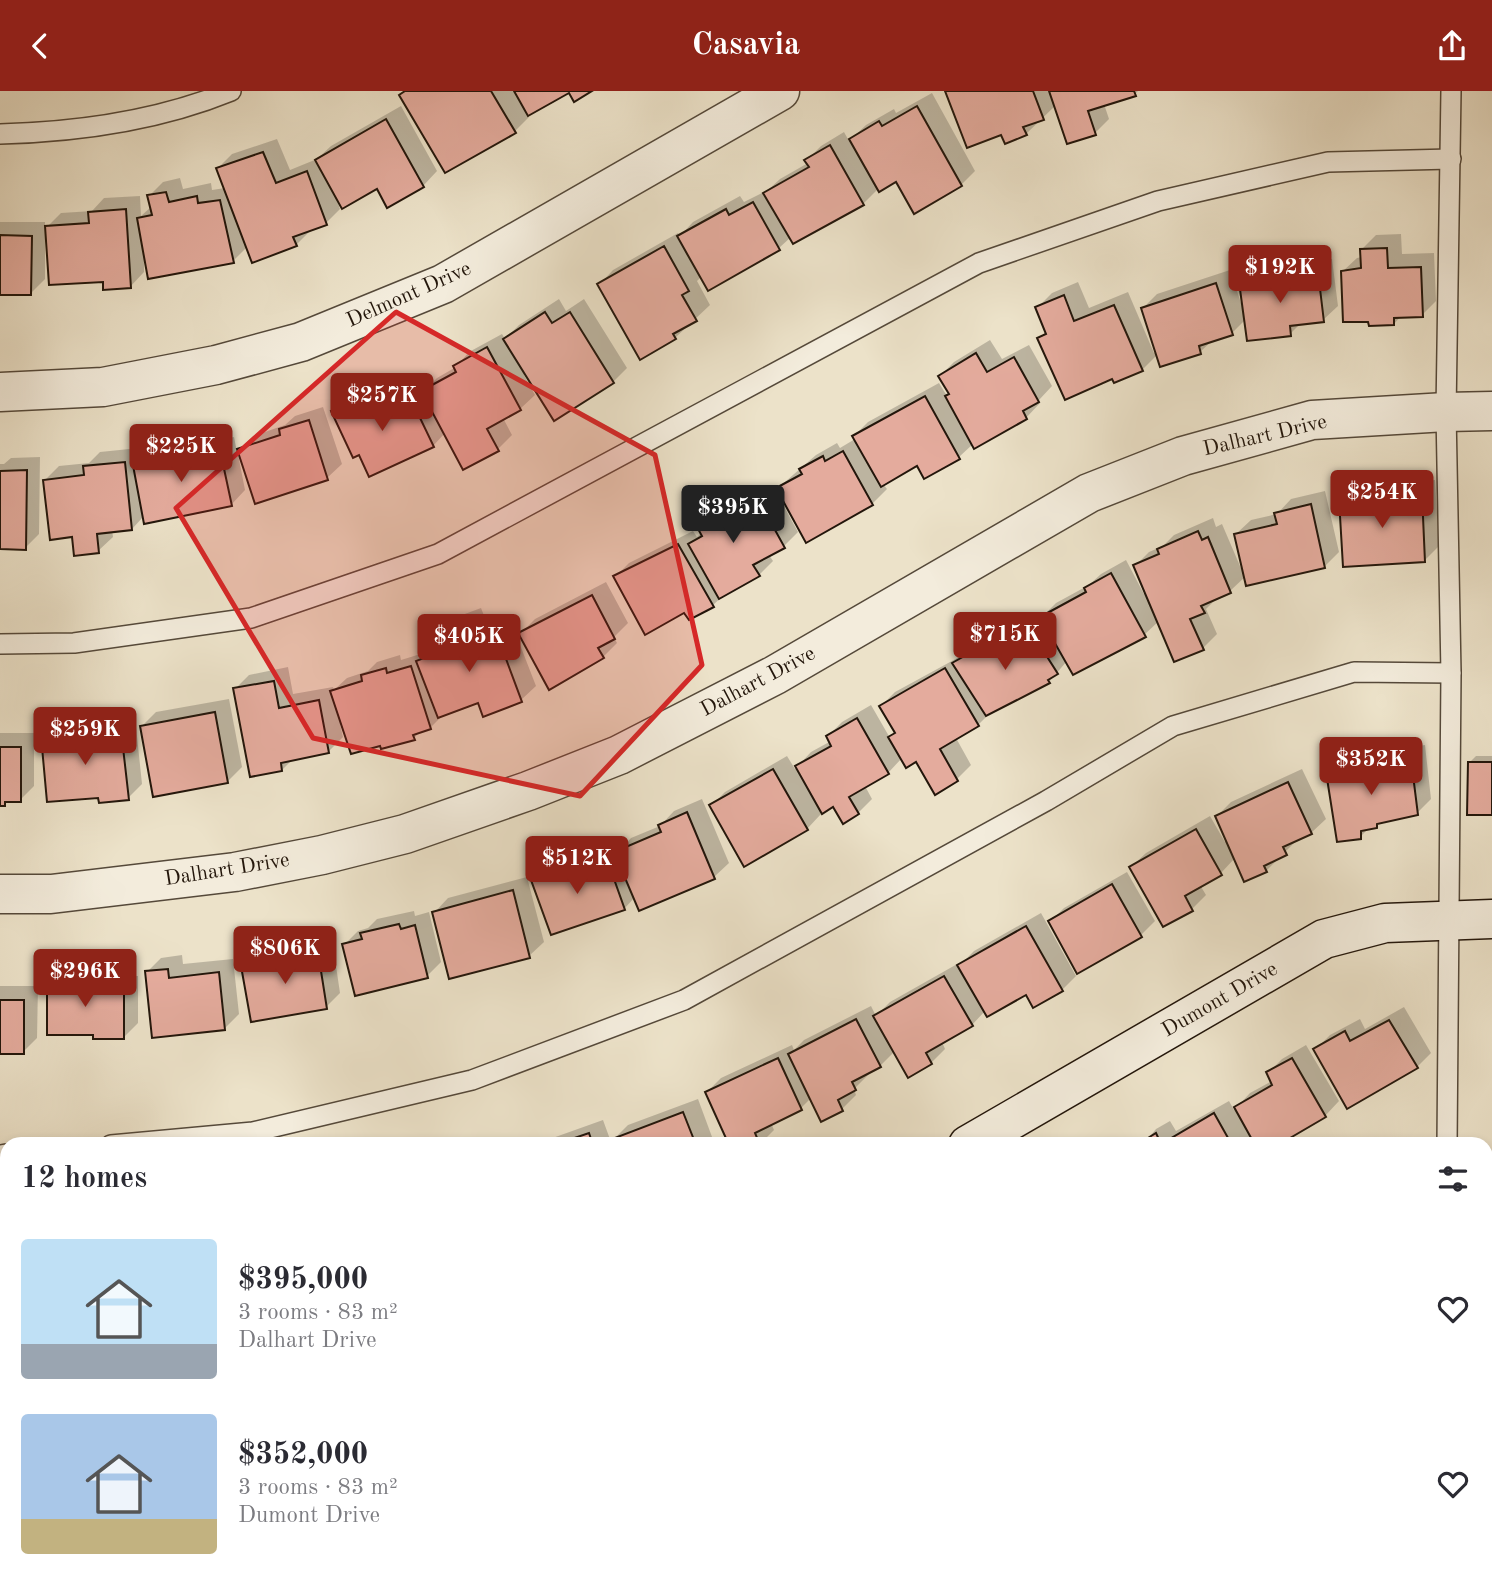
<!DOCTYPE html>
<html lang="en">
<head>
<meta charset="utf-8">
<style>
	body { margin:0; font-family:"Old Standard TT",serif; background:#f7f7f7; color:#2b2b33; height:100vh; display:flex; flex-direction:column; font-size:26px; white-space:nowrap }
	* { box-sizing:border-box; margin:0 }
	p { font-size:23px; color:#7c7c81 }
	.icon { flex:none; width:38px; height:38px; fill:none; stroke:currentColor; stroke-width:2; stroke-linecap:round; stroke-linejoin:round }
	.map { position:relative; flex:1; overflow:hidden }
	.panel { position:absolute; left:0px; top:1046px; width:1493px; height:450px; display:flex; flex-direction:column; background:#fff; border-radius:21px 21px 0 0; box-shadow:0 4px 10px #0003 }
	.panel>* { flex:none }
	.price { position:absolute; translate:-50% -60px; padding:0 16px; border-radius:7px; background:#8f2418; color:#fff; font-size:23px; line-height:46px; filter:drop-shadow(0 2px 4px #0008) }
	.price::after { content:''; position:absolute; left:50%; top:42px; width:21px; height:16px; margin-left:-10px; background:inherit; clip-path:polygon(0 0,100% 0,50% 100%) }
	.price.current { background:#222; color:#fff }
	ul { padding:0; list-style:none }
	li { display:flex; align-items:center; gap:21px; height:175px; padding:0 21px }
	li span { display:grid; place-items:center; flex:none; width:196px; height:140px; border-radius:7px; color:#555 }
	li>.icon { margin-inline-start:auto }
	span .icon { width:84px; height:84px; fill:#fffc; stroke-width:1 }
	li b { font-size:30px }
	h2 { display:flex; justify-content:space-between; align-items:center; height:84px; padding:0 21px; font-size:30px }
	header { display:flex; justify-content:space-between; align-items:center; height:91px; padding:0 21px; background:#8f2418; color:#fff; font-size:32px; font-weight:800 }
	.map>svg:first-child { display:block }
	.shadow { fill:#0003 }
	.building { fill:#e4ab9d; stroke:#23160b; stroke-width:2 }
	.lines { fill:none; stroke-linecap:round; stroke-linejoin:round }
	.lane-casing { stroke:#55493a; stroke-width:22 }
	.street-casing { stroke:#55493a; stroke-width:41 }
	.secondary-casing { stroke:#23160b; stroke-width:41 }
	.lane { stroke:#f3ecdc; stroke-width:19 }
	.street { stroke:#f3ecdc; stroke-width:38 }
	.secondary { stroke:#f3ecdc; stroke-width:38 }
	.marked { fill:#d62828; fill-opacity:0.2; stroke:#d62828; stroke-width:5; stroke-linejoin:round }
	.labels { text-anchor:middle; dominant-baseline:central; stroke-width:5; stroke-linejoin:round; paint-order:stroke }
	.street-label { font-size:21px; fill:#23160b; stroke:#f3ecdc }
</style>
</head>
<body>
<header><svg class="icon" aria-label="back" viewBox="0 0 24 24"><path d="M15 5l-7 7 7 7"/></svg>Casavia<svg class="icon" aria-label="share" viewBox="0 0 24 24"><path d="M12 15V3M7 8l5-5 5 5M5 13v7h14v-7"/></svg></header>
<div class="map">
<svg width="1492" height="1495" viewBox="0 0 1492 1495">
	<rect width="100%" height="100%" fill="#ece2c9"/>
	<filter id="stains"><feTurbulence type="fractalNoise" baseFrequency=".00286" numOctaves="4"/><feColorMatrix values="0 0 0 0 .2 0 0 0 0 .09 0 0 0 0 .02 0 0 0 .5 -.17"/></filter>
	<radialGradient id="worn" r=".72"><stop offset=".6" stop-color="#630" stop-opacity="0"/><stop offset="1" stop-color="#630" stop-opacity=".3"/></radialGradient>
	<g class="shadow">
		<polygon points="405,0 570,0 527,23 529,26 515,40 446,80 401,4"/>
		<polygon points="947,0 1138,0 1135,3 1104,13 1109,28 1095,42 1056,14 1026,43 1002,42"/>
		<polygon points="932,2 975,80 961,94 897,88 879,97 863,113 791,146 779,157 709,197 702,185 697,190 710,214 675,247 599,194 613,179 678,142 680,145 693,131 740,105 744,111 768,99 780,88 808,72 807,69 821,55 844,41 849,50 866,34 894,18 896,22"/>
		<polygon points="401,15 437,80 423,95 377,96 337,109 340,118 326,132 310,140 296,154 247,156 233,170 144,169 144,181 130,196 104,189 45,149 45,188 30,203 0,202 0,131 45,131 45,138 61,122 92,120 104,107 140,105 141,125 152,115 149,105 163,91 180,87 183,98 211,92 212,99 225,97 218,77 232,63 277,48 290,79 317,68 331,55"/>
		<polygon points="1401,143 1402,163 1434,162 1436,210 1422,224 1401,225 1394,233 1342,181 1357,167 1362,166 1362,158 1376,144"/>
		<polygon points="1332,168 1338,215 1323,229 1301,232 1290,243 1246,228 1232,242 1214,248 1200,261 1158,263 1142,279 1113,286 1039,248 1047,240 1037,217 1052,202 1078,191 1089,217 1128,201 1154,262 1157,261 1143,217 1157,203 1230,179 1243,218 1241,192 1255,178"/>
		<polygon points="559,208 566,220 584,208 627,277 613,291 524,284 535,304 520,318 503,327 512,344 498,358 445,342 433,355 360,361 333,320 347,306 380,291 389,310 425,293 427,297 437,287 456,276 469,261 502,243 505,248 519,234"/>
		<polygon points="990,249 1002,268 1029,254 1052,295 1039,309 1040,312 1026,327 973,353 959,366 925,386 918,373 883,393 887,398 872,413 807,450 778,397 816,364 837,352 840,357 855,348 854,345 868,331 939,292 947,305 950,302 940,285 954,271"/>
		<polygon points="323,316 342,373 327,387 238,363 245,399 231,414 144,425 132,438 112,439 113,446 98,460 74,444 45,389 59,375 89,372 100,361 139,357 139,364 148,355 207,343 209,351 234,346 237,361 253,345 285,334 295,325"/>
		<polygon points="40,366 39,443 25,457 0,457 0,373 4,373 11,367"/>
		<polygon points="1435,389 1439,455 1425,469 1340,409 1355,395"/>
		<polygon points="727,395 738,416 774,397 798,441 784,455 769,464 773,470 759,484 724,504 713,514 685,519 615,486 629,472 693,440 697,446 702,441 690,421 705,407"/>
		<polygon points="1325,400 1339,461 1324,476 1246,485 1230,500 1219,505 1206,518 1217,543 1203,557 1159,530 1144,544 1067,570 1049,591 991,621 978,634 956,647 971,674 957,688 935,701 917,669 902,667 888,682 865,695 872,708 858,722 834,714 820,722 821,723 807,738 711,715 725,701 787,665 795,678 811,661 831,650 828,645 842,631 871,614 890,647 896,641 881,615 895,601 961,565 968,558 1010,535 1014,542 1029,533 1032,538 1044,530 1042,526 1056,512 1089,494 1101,483 1126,469 1144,503 1147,502 1135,475 1149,461 1163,455 1174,444 1213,427 1216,436 1222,433 1243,482 1245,482 1236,443 1251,429 1277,423 1291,408"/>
		<polygon points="606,491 628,532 614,546 617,552 603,566 521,542 535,528"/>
		<polygon points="481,517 489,537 510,528 536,595 521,609 484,624 479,610 443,624 430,637 422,639 414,647 342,632 340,633 343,646 328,661 293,668 282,679 235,598 249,584 288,576 293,603 333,596 334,599 347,587 368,580 377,571 400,564 401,569 427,561 432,557 444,552 440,542 454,527"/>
		<polygon points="229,608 242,676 227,691 142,635 156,621"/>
		<polygon points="135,626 142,693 128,707 43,645 57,631"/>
		<polygon points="0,642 34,642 34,695 20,709 9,709 5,713 0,713"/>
		<polygon points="1425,654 1431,708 1417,722 1382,730 1376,735 1370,736 1360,746 1328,682 1342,667"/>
		<polygon points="1476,665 1492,665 1492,723 1470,671"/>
		<polygon points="1302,678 1326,728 1311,742 1299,747 1266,780 1235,767 1221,782 1200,794 1206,804 1192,818 1131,776 1146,762 1210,725 1225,751 1228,750 1217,725 1231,711"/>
		<polygon points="702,708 729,772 714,786 640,818 635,806 624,818 533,789 548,775 600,755 605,767 617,763 631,747 660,735 674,720"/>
		<polygon points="1127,781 1155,830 1141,844 1078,880 1050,831 1064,817"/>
		<polygon points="527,786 544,851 529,865 434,822 448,807"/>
		<polygon points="414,820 415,825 429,821 441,871 427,885 344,854 358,840 368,837 377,828"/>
		<polygon points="1041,822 1076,885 1062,899 1027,902 985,920 972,934 942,951 945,958 931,972 895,960 880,975 868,981 869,983 854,998 856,1004 842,1018 821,1029 811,1007 801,1017 771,1032 774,1039 759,1054 707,1001 721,987 792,954 794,959 804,949 871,915 876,925 890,911 959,872 960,874 974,860"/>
		<polygon points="316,843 317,851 332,848 340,902 326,916 243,875 258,861 286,857 297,846"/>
		<polygon points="182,864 183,873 233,868 239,923 224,938 147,881 161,867"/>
		<polygon points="63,874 119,874 119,885 138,885 138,932 124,946 95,942 49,889"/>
		<polygon points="0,895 38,895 37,947 23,961 0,962"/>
		<polygon points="1404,916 1431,962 1417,976 1316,958 1330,944 1360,928 1365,938"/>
		<polygon points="1306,954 1339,1010 1325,1025 1275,1054 1143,1054 1156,1038 1170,1030 1176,1040 1229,1010 1234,1019 1250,1002 1272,990 1268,982 1282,968"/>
		<polygon points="698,1008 715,1054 533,1054 603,1029 611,1051 628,1034"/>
		<polygon points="7,1115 7,1226 0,1226 0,1116"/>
		<rect x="0" y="1384" width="7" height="86"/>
		<polygon points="747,1489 813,1489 815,1495 742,1495"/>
		<polygon points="833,1489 841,1489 843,1495 820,1495"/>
		<polygon points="850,1489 950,1489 952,1495 848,1495 847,1493"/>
	</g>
	<g class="building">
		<polygon points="405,0 491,0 516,42 445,82 399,4"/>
		<polygon points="514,0 592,0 574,11 569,2 528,25"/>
		<polygon points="945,0 1033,0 1044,29 1023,36 1027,44 1005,53 1001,44 967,57"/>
		<polygon points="1049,0 1134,0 1136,5 1088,20 1096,44 1067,53"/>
		<polygon points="917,15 962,95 914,123 896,91 879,101 849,48 879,30 882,35"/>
		<polygon points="386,28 424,96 387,117 377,98 342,118 315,69"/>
		<polygon points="830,54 864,114 793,153 763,102 809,76 804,69"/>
		<polygon points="263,61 276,92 307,80 327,134 293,146 297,155 252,172 216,77"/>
		<polygon points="166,101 169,111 197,105 198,112 220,109 234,172 148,188 137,127 152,124 147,104"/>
		<polygon points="753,111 780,159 708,200 677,145 726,118 729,124"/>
		<polygon points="126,118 131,197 103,199 103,191 49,194 45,135 89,132 88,121"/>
		<polygon points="0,144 32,145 31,204 0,204"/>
		<polygon points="664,155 689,200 682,204 697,230 673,243 676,248 640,269 597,193"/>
		<polygon points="1387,157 1388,177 1421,176 1423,226 1394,227 1394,234 1369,235 1368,231 1343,231 1341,180 1361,177 1360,158"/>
		<polygon points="1318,181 1324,231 1290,235 1291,245 1247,250 1239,191"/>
		<polygon points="1216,192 1233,244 1199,255 1201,263 1160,276 1141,217"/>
		<polygon points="1064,204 1074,230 1114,214 1143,280 1114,292 1112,288 1065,309 1037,247 1046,243 1035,216"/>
		<polygon points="545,221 552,232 570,221 614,292 554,330 503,248"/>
		<polygon points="487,256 521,319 487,338 499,360 463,379 421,300 456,281 453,275"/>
		<polygon points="976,262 987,281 1014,266 1039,311 1023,320 1027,328 974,358 945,305 949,303 938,285"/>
		<polygon points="365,304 375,323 410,306 434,356 369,386 359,364 353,367 331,320"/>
		<polygon points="925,305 960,368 924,388 917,375 881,396 852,345"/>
		<polygon points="309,329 328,389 255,413 237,358 280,344 279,338"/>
		<polygon points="193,356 195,364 220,359 232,415 144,433 132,369"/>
		<polygon points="843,360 873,414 806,452 776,397 802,383 799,378 823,365 825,370"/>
		<polygon points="125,371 132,439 97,443 99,462 74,465 72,446 50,449 43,389 84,384 83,375"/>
		<polygon points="27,379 26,459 0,458 0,380"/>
		<polygon points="1422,403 1425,471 1343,476 1339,408"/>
		<polygon points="712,408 724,429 759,410 785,457 753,474 760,485 719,508 688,453 702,445 688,420"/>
		<polygon points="1311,413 1325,477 1246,495 1234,443 1277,433 1274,422"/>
		<polygon points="1198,440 1202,449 1208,446 1231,502 1201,515 1205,522 1190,528 1204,559 1174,571 1133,474 1159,463 1157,458"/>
		<polygon points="678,453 714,516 689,529 684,522 645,544 613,485"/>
		<polygon points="1111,482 1146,546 1073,584 1040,526 1086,501 1084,497"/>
		<polygon points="592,504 615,548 598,557 604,567 549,599 518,542"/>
		<polygon points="467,530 475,550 496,541 522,611 483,626 478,612 438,627 416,570 445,559 438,541"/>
		<polygon points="1032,542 1058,583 1048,589 1050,592 986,625 952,572 995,548 999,555 1015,546 1018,550"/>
		<polygon points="411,575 431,638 413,644 415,649 381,658 380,655 351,663 330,600 362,590 361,584 386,577 387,582"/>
		<polygon points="945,577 979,635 940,658 958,690 935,704 916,671 906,677 888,646 895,642 879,615"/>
		<polygon points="274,590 279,617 319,609 329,662 281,672 282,680 250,686 233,597"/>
		<polygon points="215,621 228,692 153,706 140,635"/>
		<polygon points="857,627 889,683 849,706 859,723 843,733 833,716 822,723 795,675 831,655 826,645"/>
		<polygon points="121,639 129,709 99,712 98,707 47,711 41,645"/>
		<polygon points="0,656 21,656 21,711 5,711 5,715 0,715"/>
		<polygon points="1411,668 1418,724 1377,733 1377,737 1361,740 1361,748 1337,751 1326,681"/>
		<polygon points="1468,671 1492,671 1492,724 1467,724"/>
		<polygon points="773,678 808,739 744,776 709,714"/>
		<polygon points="1288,691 1312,743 1283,756 1287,764 1264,775 1267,781 1244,791 1215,725"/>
		<polygon points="687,721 715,788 639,820 614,761 661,741 658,734"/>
		<polygon points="1196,738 1222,784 1185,805 1193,820 1163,836 1129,776"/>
		<polygon points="586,768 591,780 609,774 625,819 551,844 531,789"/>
		<polygon points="1112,793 1142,846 1077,883 1048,830"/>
		<polygon points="513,799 530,867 449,888 432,821"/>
		<polygon points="399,833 401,838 415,834 428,887 355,905 342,853 362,848 360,842"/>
		<polygon points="1026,835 1063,900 1033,917 1026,904 987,926 957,874"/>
		<polygon points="303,856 304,864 318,861 327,918 251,931 241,875 282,868 280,860"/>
		<polygon points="168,878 169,887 219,881 225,939 152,947 145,880"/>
		<polygon points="944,885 973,935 926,962 932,973 908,987 873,925"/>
		<polygon points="47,888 105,888 105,898 124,898 124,948 93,948 93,944 47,944"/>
		<rect x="0" y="909" width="24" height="54"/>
		<polygon points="856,928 881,976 852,991 856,999 838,1009 843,1020 821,1031 788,963"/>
		<polygon points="1389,929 1418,977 1347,1018 1313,958 1345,940 1350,950"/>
		<polygon points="778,967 802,1019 755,1042 760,1054 729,1054 705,1001"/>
		<polygon points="1292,967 1326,1026 1278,1054 1255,1054 1234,1016 1272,994 1266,981"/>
		<polygon points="683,1021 696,1054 614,1054 612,1048"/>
		<polygon points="1214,1022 1232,1054 1141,1054 1140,1052 1156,1042 1161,1053"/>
		<polygon points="589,1042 593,1054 554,1054"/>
		<rect x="0" y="1153" width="7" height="75"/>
		<rect x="0" y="1398" width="7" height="74"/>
		<polygon points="757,1489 793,1489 796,1495 739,1495"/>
		<polygon points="853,1489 931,1489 933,1495 846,1495 845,1492"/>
		<polygon points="954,1489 999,1489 987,1495 957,1495"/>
		<polygon points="1002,1489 1036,1489 1024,1495 1005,1495"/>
	</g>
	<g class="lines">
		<g class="lane-casing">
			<g id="lane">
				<path d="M0 43C77 41 160 29 231 0"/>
				<polyline points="0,553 74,552 251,527 438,463 979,172 1158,110 1328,71 1451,68"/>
				<polyline points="111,1054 253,1041 472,989 684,909 1046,710 1173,635 1354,581 1451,582"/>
				<polyline points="1447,1054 1451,582 1446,321 1451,0"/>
				<polyline points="0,1064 7,1063"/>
				<polyline points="545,1495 569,1489"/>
				<polyline points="1445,1495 1445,1489"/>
			</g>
		</g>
		<g class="street-casing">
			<g id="street">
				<polyline points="0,301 103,296 216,274 301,251 443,193 780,0"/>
				<polyline points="0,803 51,803 235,781 322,764 405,743 528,700 619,664 775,584 1089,402 1183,365 1312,329 1446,321 1492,320"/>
				<polyline points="1486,1431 1492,1431"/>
				<polyline points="1205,1495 1216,1489"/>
			</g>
		</g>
		<g class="secondary-casing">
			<g id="secondary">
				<polyline points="968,1054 1324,848 1385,832 1492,828"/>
				<polyline points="0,1315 7,1315"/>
			</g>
		</g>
		<use href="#lane" class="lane"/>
		<use href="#street" class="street"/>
		<use href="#secondary" class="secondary"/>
	</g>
	<path class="marked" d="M396 221 655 364 702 574 580 705 313 647 176 417Z"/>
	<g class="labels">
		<g class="street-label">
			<text transform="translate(409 204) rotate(-24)">Delmont Drive</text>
			<text transform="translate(1265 345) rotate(-13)">Dalhart Drive</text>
			<text transform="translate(758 591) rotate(-28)">Dalhart Drive</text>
			<text transform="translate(227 779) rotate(-9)">Dalhart Drive</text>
			<text transform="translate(1220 909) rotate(-30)">Dumont Drive</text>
		</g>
	</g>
	<rect width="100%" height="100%" filter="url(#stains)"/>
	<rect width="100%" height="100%" fill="url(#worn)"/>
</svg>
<b class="price" style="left:1280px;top:214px">$192K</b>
<b class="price" style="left:382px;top:342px">$257K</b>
<b class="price" style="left:181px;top:393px">$225K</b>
<b class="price" style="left:1382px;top:439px">$254K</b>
<b class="price current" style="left:733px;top:454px">$395K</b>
<b class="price" style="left:1005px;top:581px">$715K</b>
<b class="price" style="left:469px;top:583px">$405K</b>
<b class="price" style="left:85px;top:676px">$259K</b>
<b class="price" style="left:1371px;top:706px">$352K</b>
<b class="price" style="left:577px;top:805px">$512K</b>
<b class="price" style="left:285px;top:895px">$806K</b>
<b class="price" style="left:85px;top:918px">$296K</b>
<section class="panel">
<h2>12 homes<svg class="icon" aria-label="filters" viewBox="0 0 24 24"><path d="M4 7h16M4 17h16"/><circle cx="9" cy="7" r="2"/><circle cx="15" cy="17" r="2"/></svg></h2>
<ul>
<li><span style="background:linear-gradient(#bfe0f5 75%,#9aa5b1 0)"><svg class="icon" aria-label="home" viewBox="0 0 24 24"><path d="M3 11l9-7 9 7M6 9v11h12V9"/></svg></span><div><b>$395,000</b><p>3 rooms · 83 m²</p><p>Dalhart Drive</p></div><svg class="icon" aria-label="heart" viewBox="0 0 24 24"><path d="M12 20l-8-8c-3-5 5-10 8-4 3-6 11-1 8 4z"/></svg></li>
<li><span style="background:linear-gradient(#a9c7e8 75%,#c2b280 0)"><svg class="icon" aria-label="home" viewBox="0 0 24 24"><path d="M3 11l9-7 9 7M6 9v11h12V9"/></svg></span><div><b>$352,000</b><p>3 rooms · 83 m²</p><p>Dumont Drive</p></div><svg class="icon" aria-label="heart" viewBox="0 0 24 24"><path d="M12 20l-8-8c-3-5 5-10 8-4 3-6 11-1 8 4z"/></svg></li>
</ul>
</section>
</div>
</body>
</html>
